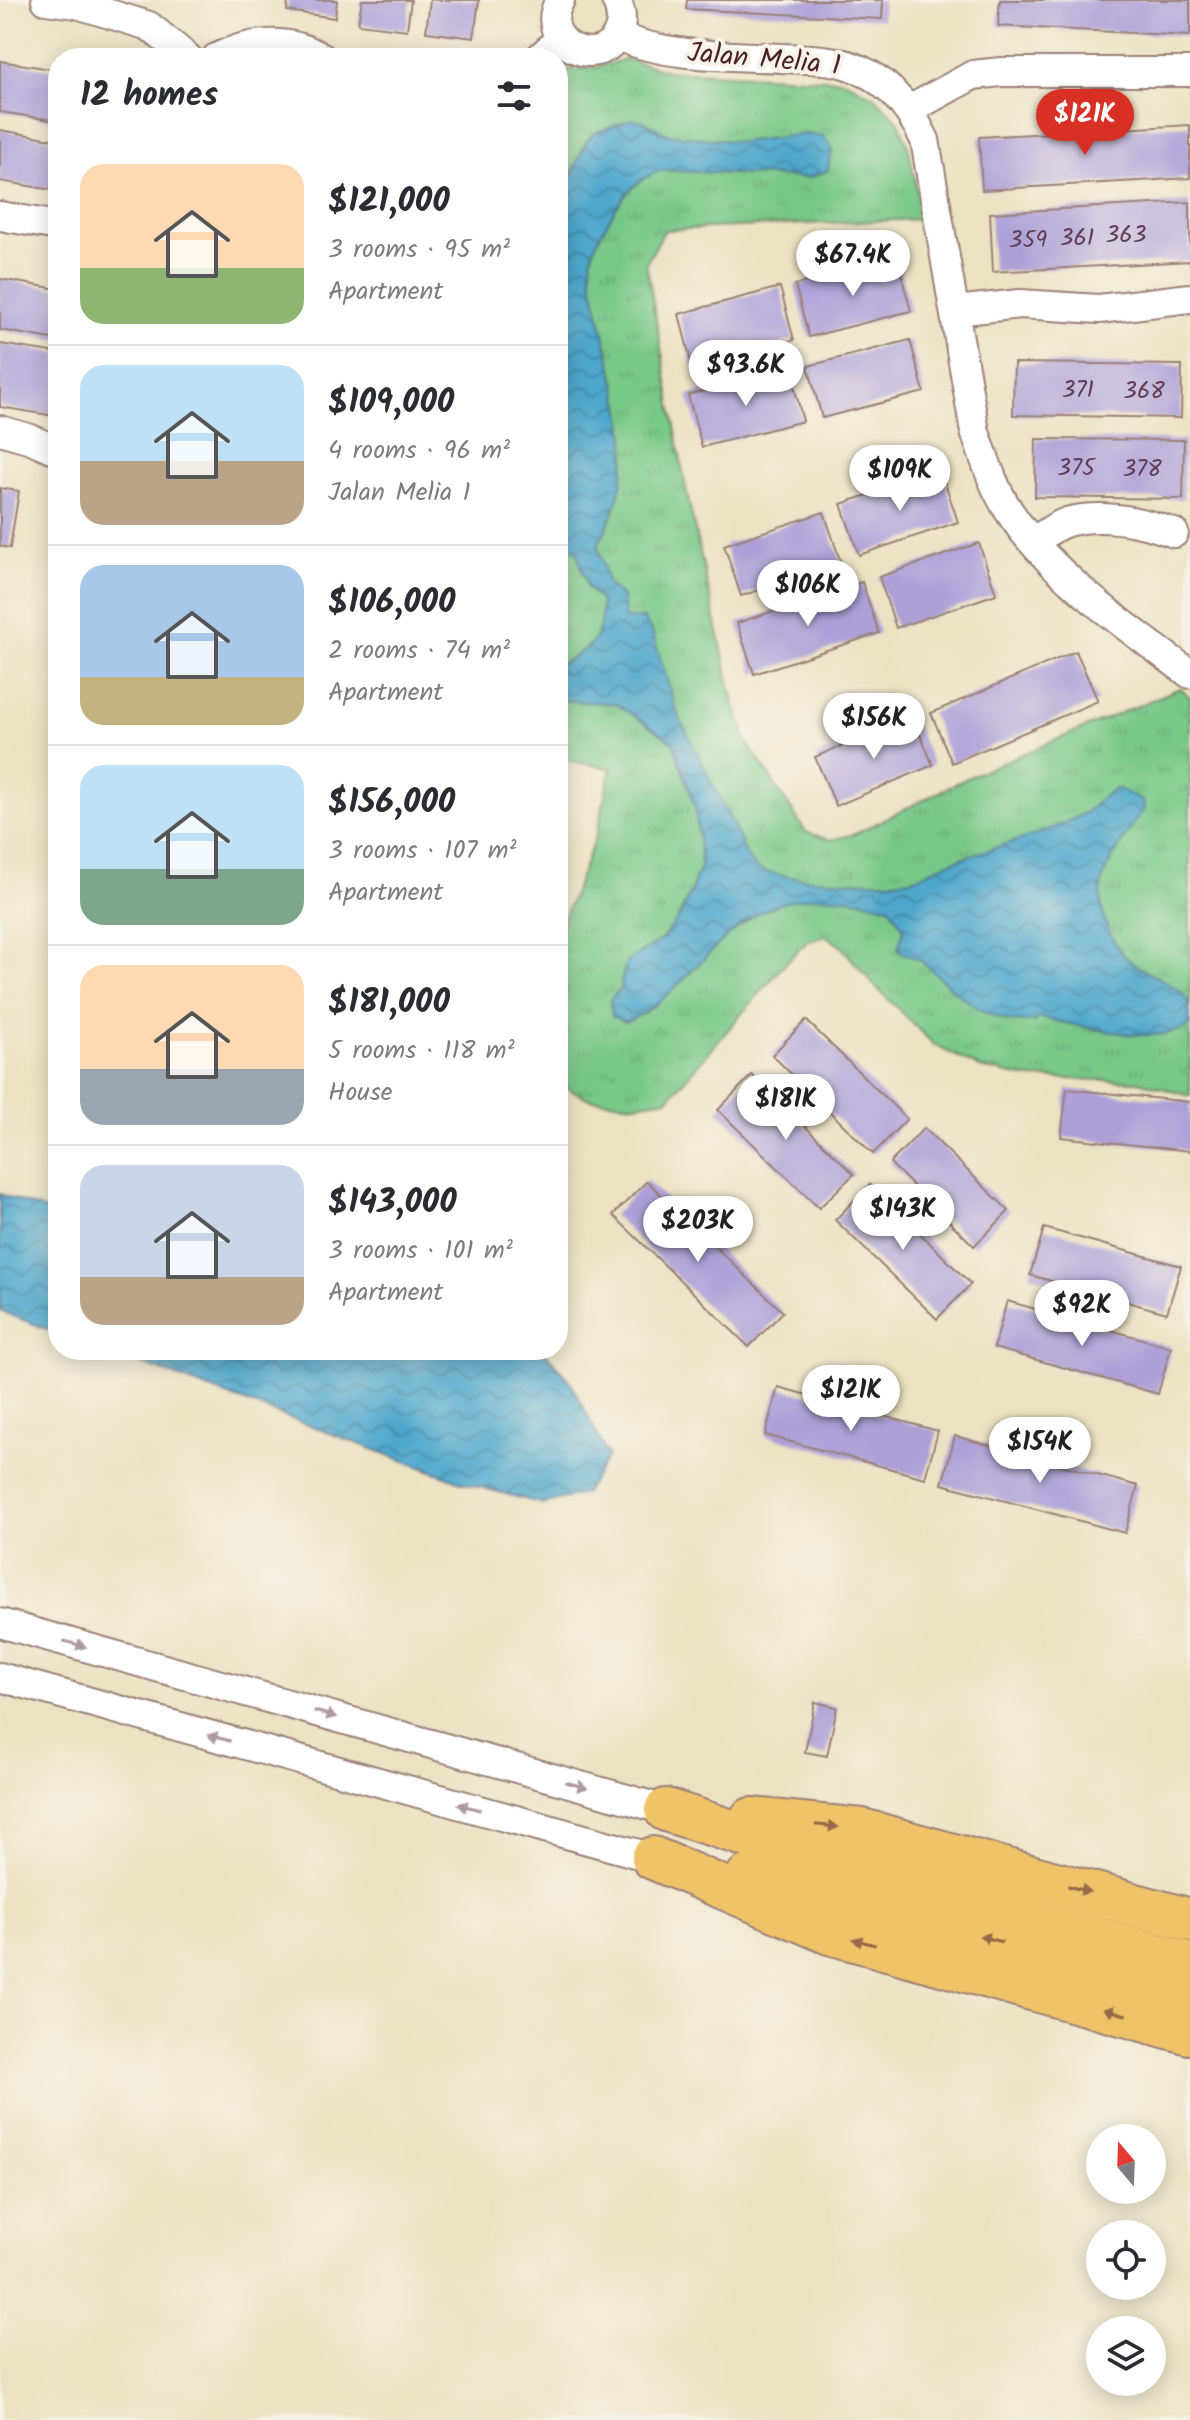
<!DOCTYPE html>
<html lang="en">
<head>
<meta charset="utf-8">
<style>
	body { margin:0; font-family:Kalam,sans-serif; background:#f2f2f3; color:#2b2b33; height:100vh; display:flex; flex-direction:column; font-size:30px; white-space:nowrap }
	* { box-sizing:border-box; margin:0 }
	p { font-size:26px; color:#7c7c81 }
	.icon { flex:none; width:44px; height:44px; fill:none; stroke:currentColor; stroke-width:2; stroke-linecap:round; stroke-linejoin:round }
	.map { position:relative; flex:1; overflow:hidden }
	.side { position:absolute; left:48px; top:48px; width:520px; height:1312px; display:flex; flex-direction:column; background:#fff; border-radius:32px; box-shadow:0 4px 20px #0003 }
	.side>* { flex:none }
	.needle { width:52px; rotate:341deg }
	.tools { position:absolute; left:1086px; top:2124px; display:grid; gap:16px }
	.tools a { display:grid; place-items:center; width:80px; height:80px; border-radius:50%; background:#fff; box-shadow:0 4px 20px #0003; font-size:40px }
	.price { position:absolute; translate:-50% -68px; padding:0 18px; border-radius:28px; background:#fff; color:#222; font-size:26px; line-height:52px; filter:drop-shadow(0 2px 4px #0008) }
	.price::after { content:''; position:absolute; left:50%; top:48px; width:24px; height:18px; margin-left:-12px; background:inherit; clip-path:polygon(0 0,100% 0,50% 100%) }
	.price.current { background:#d93025; color:#fff }
	ul { padding:0; list-style:none }
	li { display:flex; align-items:center; gap:24px; height:200px; padding:0 32px }
	li+li { border-top:2px solid #e1e1e2 }
	li span { display:grid; place-items:center; flex:none; width:224px; height:160px; border-radius:24px; color:#555 }
	li>.icon { margin-inline-start:auto }
	span .icon { width:96px; height:96px; fill:#fffc; stroke-width:1 }
	li b { font-size:34px }
	h2 { display:flex; justify-content:space-between; align-items:center; height:96px; padding:0 32px; font-size:34px }
	.map>svg:first-child { display:block }
	.park { fill:url(#park-tufts); stroke:#61745a; stroke-width:2 }
	.water { fill:url(#water-waves); stroke:#4c637c; stroke-width:2 }
	.building { fill:#aca0d7 }
	.lines { fill:none; stroke-linecap:round; stroke-linejoin:round }
	.minor-casing { stroke:#9b8077; stroke-width:32 }
	.highway-casing { stroke:#9b8077; stroke-width:46 }
	.minor { stroke:#fff; stroke-width:28 }
	.highway { stroke:#f0c369; stroke-width:42 }
	.oneway { fill:#ae9aa0 }
	.oneway2 { fill:#956947 }
	.labels { text-anchor:middle; dominant-baseline:central; stroke-width:8; stroke-linejoin:round; paint-order:stroke }
	.number-label { font-size:24px; fill:#623f56 }
	.street-label { font-size:28px; fill:#4a1f2b; stroke:#f7f3e8 }
</style>
</head>
<body>
<div class="map">
<svg width="1190" height="2420" viewBox="0 0 1190 2420">
	<defs>
		<pattern id="park-tufts" width="24" height="20" patternUnits="userSpaceOnUse" patternTransform="scale(2)"><rect width="24" height="20" fill="#78c888"/><path d="M3 7l-1-3M5 7V3M7 7l1-3M15 17l-1-3M17 17v-4M19 17l1-3" fill="none" stroke="#69ab76"/></pattern>
		<pattern id="water-waves" width="16" height="10" patternUnits="userSpaceOnUse" patternTransform="scale(2)"><rect width="16" height="10" fill="#4ea7cc"/><path d="M0 5q4-4 8 0t8 0" fill="none" stroke="#4387a6"/></pattern>
	</defs>
	<rect width="100%" height="100%" fill="#f7f3e8"/>
	<filter id="ink" filterUnits="userSpaceOnUse"><feTurbulence type="fractalNoise" baseFrequency=".0125" numOctaves="2"/><feDisplacementMap in="SourceGraphic" scale="16" xChannelSelector="R" yChannelSelector="G"/><feConvolveMatrix kernelMatrix="1 2 1 2 8 2 1 2 1" color-interpolation-filters="sRGB"/></filter>
	<filter id="wash" filterUnits="userSpaceOnUse"><feTurbulence type="fractalNoise" baseFrequency=".006" numOctaves="4" result="noise"/><feDisplacementMap in="SourceGraphic" scale="32" xChannelSelector="R" yChannelSelector="G"/><feGaussianBlur stdDeviation="1.8" result="paint"/><feColorMatrix in="noise" values="0 0 0 0 0 0 0 0 0 0 0 0 0 0 0 0 0 1.4 0 .05"/><feComposite in="paint" operator="in"/></filter>
	<g filter="url(#wash)">
		<rect width="100%" height="100%" fill="#ece2c3"/>
		<polygon class="park" points="626,59 669,71 843,80 875,97 899,122 909,149 922,219 665,230 646,263 687,494 733,699 747,742 806,832 830,840 855,834 975,774 1180,688 1190,697 1190,1096 1138,1081 1028,1078 980,1068 934,1045 874,985 841,946 826,936 808,941 790,958 668,1099 636,1104 589,1099 558,1083 558,934 597,833 611,768 558,759 558,75 564,70 598,67"/>
		<g class="water">
			<path d="M631 119 643 121 667 134 740 142 806 134 823 136 833 149 827 171 808 178 662 170C639 178 626 192 613 213 606 226 594 242 592 257 589 275 595 295 599 312 607 351 622 401 625 439 627 477 616 512 598 545L608 584 622 597 625 619 643 618 652 632 677 713 736 831C741 843 746 860 757 868 777 881 886 884 910 879 924 877 936 866 950 862 994 847 1041 836 1083 814 1096 807 1102 793 1117 788L1143 801 1144 809C1130 830 1115 849 1105 873 1093 903 1110 949 1137 966 1153 977 1177 983 1188 1001 1190 1008 1190 1017 1190 1025 1154 1048 1078 1025 1037 1017L1035 1022 1009 1021 984 1012 958 994 920 960 898 950 904 929 889 906C871 903 852 897 834 897 765 893 732 930 688 975 668 995 650 1013 624 1022L612 1016 610 1000 620 989 626 962 662 939 679 917 691 891 701 864 695 807 673 742 616 704 558 700V665C591 648 604 641 601 601L588 588 576 550 558 544V203L587 140 594 133Z"/>
			<polygon points="0,1194 58,1215 58,1333 0,1311"/>
			<polygon points="105,1350 543,1350 571,1382 608,1456 585,1493 543,1504 464,1483"/>
		</g>
		<g id="blocks">
			<g class="building">
				<polygon points="288,0 337,0 335,18 287,11"/>
				<polygon points="362,0 411,0 407,30 358,24"/>
				<polygon points="430,0 479,0 474,38 426,32"/>
				<polygon points="687,0 883,0 882,19 686,9"/>
				<polygon points="1000,0 1190,0 1190,36 998,26"/>
				<polygon points="0,61 58,70 58,121 0,112"/>
				<polygon points="1190,125 1190,178 982,190 979,137"/>
				<polygon points="0,130 58,140 58,191 0,181"/>
				<polygon points="1190,202 1190,261 993,272 990,213"/>
				<polygon points="897,259 911,311 809,337 795,285"/>
				<polygon points="0,279 58,289 58,340 0,330"/>
				<polygon points="780,287 794,340 692,366 679,314"/>
				<polygon points="910,340 924,392 822,418 808,366"/>
				<polygon points="0,344 58,353 58,398 55,416 0,407"/>
				<polygon points="1014,363 1182,365 1181,418 1013,415"/>
				<polygon points="790,369 803,421 702,447 688,395"/>
				<polygon points="1036,439 1184,440 1183,499 1035,497"/>
				<polygon points="941,471 958,522 859,555 841,504"/>
				<polygon points="0,488 19,491 10,548 0,546"/>
				<polygon points="824,512 841,563 741,596 724,545"/>
				<polygon points="979,543 996,594 896,628 879,577"/>
				<polygon points="862,582 879,633 754,674 737,623"/>
				<polygon points="1076,651 1098,701 952,763 931,713"/>
				<polygon points="912,716 933,765 836,806 815,757"/>
				<polygon points="806,1020 907,1119 873,1154 772,1055"/>
				<polygon points="752,1075 854,1174 819,1208 718,1110"/>
				<polygon points="1067,1089 1190,1102 1190,1151 1061,1137"/>
				<polygon points="924,1128 1009,1211 974,1246 890,1163"/>
				<polygon points="647,1181 783,1312 749,1347 613,1215"/>
				<polygon points="870,1184 971,1284 937,1319 835,1220"/>
				<polygon points="1044,1228 1181,1266 1167,1313 1030,1275"/>
				<polygon points="1007,1301 1171,1347 1158,1394 994,1348"/>
				<polygon points="778,1387 938,1431 925,1478 765,1435"/>
				<polygon points="955,1436 1138,1486 1125,1533 942,1484"/>
				<polygon points="815,1702 837,1707 827,1756 805,1752"/>
			</g>
		</g>
	</g>
	<g filter="url(#ink)">
		<use href="#blocks" fill-opacity="0" stroke="#9b8077" stroke-width="2"/>
		<g class="lines">
			<g class="minor-casing">
				<g id="minor">
					<polyline points="46,0 77,4 149,26 188,58"/>
					<path d="M560 0C534 45 604 74 619 30 623 19 621 10 616 0"/>
					<path d="M617 36C670 58 724 55 781 58 803 59 827 58 848 65 886 77 909 106 925 140L975 432C985 459 993 487 1009 511 1050 575 1130 629 1190 674"/>
					<path d="M216 58C250 41 290 37 322 58"/>
					<polyline points="539,58 561,38"/>
					<polyline points="909,110 973,75 1001,72 1190,72"/>
					<polyline points="0,216 58,226"/>
					<polyline points="955,311 1020,304 1099,309 1190,298"/>
					<polyline points="0,430 31,439 58,451"/>
					<path d="M1034 541C1044 535 1056 525 1067 522 1102 513 1141 521 1174 533"/>
					<polyline points="0,1623 666,1810"/>
					<polyline points="0,1677 653,1858"/>
				</g>
			</g>
			<g class="highway-casing">
				<g id="highway">
					<polyline points="666,1810 845,1867 1190,1964"/>
					<polyline points="751,1819 862,1830 1190,1920"/>
					<polyline points="653,1858 830,1933 1190,2033"/>
					<polyline points="747,1877 839,1897 1190,1994"/>
				</g>
			</g>
			<use href="#minor" class="minor"/>
			<use href="#highway" class="highway"/>
		</g>
		<defs><path id="oneway-solid" d="M-6-.8H1V-3.2L6.5 0L1 3.2V.8H-6Z" transform="scale(2)"/></defs>
		<g class="oneway">
			<use href="#oneway-solid" transform="translate(75 1644) rotate(16)"/>
			<use href="#oneway-solid" transform="translate(325 1714) rotate(16)"/>
			<use href="#oneway-solid" transform="translate(219 1738) rotate(-165)"/>
			<use href="#oneway-solid" transform="translate(576 1785) rotate(16)"/>
			<use href="#oneway-solid" transform="translate(469 1807) rotate(-165)"/>
		</g>
		<g class="oneway2">
			<use href="#oneway-solid" transform="translate(827 1826) rotate(6)"/>
			<use href="#oneway-solid" transform="translate(1079 1889) rotate(15)"/>
			<use href="#oneway-solid" transform="translate(991 1939) rotate(-164)"/>
			<use href="#oneway-solid" transform="translate(864 1942) rotate(-165)"/>
			<use href="#oneway-solid" transform="translate(1115 2012) rotate(-165)"/>
		</g>
	</g>
	<g class="labels">
		<g class="number-label">
			<text x="1126" y="235">363</text>
			<text x="1077" y="238">361</text>
			<text x="1028" y="240">359</text>
			<text x="1078" y="390">371</text>
			<text x="1144" y="391">368</text>
			<text x="1076" y="468">375</text>
			<text x="1142" y="469">378</text>
		</g>
		<g class="street-label">
			<text transform="translate(764 60) rotate(5)">Jalan Melia 1</text>
		</g>
	</g>
</svg>
<div class="tools">
<a><svg class="needle" viewBox="-14 -14 28 28"><path d="M0-13l5 13h-10z" fill="#e53935"/><path d="M0 13l5-13h-10z" fill="#7c7c81"/></svg></a>
<a><svg class="icon" aria-label="locate" viewBox="0 0 24 24"><circle cx="12" cy="12" r="6"/><path d="M12 2v4M12 18v4M2 12h4M18 12h4"/></svg></a>
<a><svg class="icon" aria-label="layers" viewBox="0 0 24 24"><path d="M12 4l9 5-9 5-9-5zM3 14l9 5 9-5"/></svg></a>
</div>
<b class="price current" style="left:1085px;top:157px">$121K</b>
<b class="price" style="left:853px;top:298px">$67.4K</b>
<b class="price" style="left:746px;top:408px">$93.6K</b>
<b class="price" style="left:900px;top:513px">$109K</b>
<b class="price" style="left:808px;top:628px">$106K</b>
<b class="price" style="left:874px;top:761px">$156K</b>
<b class="price" style="left:786px;top:1142px">$181K</b>
<b class="price" style="left:903px;top:1252px">$143K</b>
<b class="price" style="left:698px;top:1264px">$203K</b>
<b class="price" style="left:1082px;top:1348px">$92K</b>
<b class="price" style="left:851px;top:1433px">$121K</b>
<b class="price" style="left:1040px;top:1485px">$154K</b>
<section class="side">
<h2>12 homes<svg class="icon" aria-label="filters" viewBox="0 0 24 24"><path d="M4 7h16M4 17h16"/><circle cx="9" cy="7" r="2"/><circle cx="15" cy="17" r="2"/></svg></h2>
<ul>
<li><span style="background:linear-gradient(#ffd9b3 65%,#8fb573 0)"><svg class="icon" aria-label="home" viewBox="0 0 24 24"><path d="M3 11l9-7 9 7M6 9v11h12V9"/></svg></span><div><b>$121,000</b><p>3 rooms · 95 m²</p><p>Apartment</p></div></li>
<li><span style="background:linear-gradient(#bfe0f5 60%,#b9a48a 0)"><svg class="icon" aria-label="home" viewBox="0 0 24 24"><path d="M3 11l9-7 9 7M6 9v11h12V9"/></svg></span><div><b>$109,000</b><p>4 rooms · 96 m²</p><p>Jalan Melia 1</p></div></li>
<li><span style="background:linear-gradient(#a9c7e8 70%,#c2b280 0)"><svg class="icon" aria-label="home" viewBox="0 0 24 24"><path d="M3 11l9-7 9 7M6 9v11h12V9"/></svg></span><div><b>$106,000</b><p>2 rooms · 74 m²</p><p>Apartment</p></div></li>
<li><span style="background:linear-gradient(#bfe0f5 65%,#7fa58c 0)"><svg class="icon" aria-label="home" viewBox="0 0 24 24"><path d="M3 11l9-7 9 7M6 9v11h12V9"/></svg></span><div><b>$156,000</b><p>3 rooms · 107 m²</p><p>Apartment</p></div></li>
<li><span style="background:linear-gradient(#ffd9b3 65%,#9aa5b1 0)"><svg class="icon" aria-label="home" viewBox="0 0 24 24"><path d="M3 11l9-7 9 7M6 9v11h12V9"/></svg></span><div><b>$181,000</b><p>5 rooms · 118 m²</p><p>House</p></div></li>
<li><span style="background:linear-gradient(#c9d6e8 70%,#b9a48a 0)"><svg class="icon" aria-label="home" viewBox="0 0 24 24"><path d="M3 11l9-7 9 7M6 9v11h12V9"/></svg></span><div><b>$143,000</b><p>3 rooms · 101 m²</p><p>Apartment</p></div></li>
</ul>
</section>
</div>
</body>
</html>
